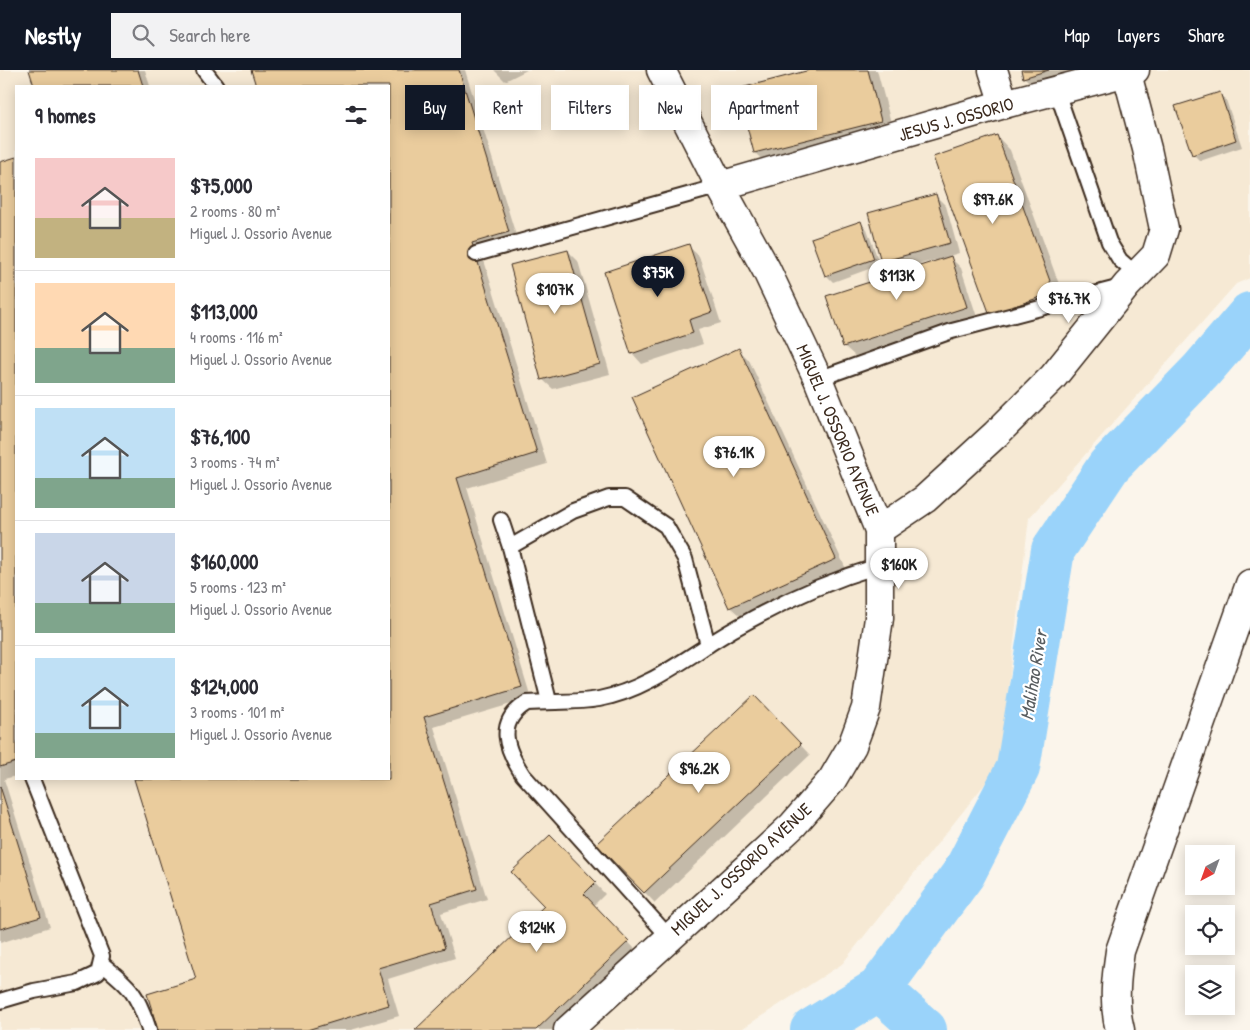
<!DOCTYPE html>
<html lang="en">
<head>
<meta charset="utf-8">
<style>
	body { margin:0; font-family:"Patrick Hand",sans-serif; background:#f2f2f3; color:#2b2b33; height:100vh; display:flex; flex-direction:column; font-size:19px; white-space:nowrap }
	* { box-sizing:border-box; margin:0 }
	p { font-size:16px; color:#7c7c81 }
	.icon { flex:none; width:28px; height:28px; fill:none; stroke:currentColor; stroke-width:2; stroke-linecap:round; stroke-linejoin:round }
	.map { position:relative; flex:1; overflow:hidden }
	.sheet { position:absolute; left:15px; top:15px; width:375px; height:695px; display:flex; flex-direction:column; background:#fff; border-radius:0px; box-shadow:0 2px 12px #0003 }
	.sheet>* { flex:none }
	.banner { position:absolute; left:405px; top:15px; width:475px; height:45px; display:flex; gap:10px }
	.needle { width:32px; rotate:221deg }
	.fabs { position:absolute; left:1185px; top:775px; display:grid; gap:10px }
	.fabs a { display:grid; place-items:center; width:50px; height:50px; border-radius:0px; background:#fff; box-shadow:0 2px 12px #0003; font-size:25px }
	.price { position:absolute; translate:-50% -42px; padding:0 11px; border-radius:18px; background:#fff; color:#222; font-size:16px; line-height:32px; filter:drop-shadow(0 1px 2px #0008) }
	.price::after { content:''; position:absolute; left:50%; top:30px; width:15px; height:11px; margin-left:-8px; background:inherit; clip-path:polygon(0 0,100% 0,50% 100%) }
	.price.active { background:#111827; color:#fff }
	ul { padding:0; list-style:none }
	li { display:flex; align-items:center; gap:15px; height:125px; padding:0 20px }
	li+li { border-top:1px solid #e1e1e2 }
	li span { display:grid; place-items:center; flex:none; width:140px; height:100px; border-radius:0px; color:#555 }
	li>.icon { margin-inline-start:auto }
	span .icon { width:60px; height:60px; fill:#fffc; stroke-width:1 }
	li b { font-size:21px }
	h2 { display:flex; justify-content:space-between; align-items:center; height:60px; padding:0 20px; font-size:21px }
	.chip { padding:0 18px; border-radius:0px; background:#fff; box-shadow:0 2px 12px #0003; font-size:18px; line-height:45px }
	.chip.active { background:#111827; color:#fff }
	header { display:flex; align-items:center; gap:30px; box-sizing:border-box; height:70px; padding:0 25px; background:#111827; color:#fff }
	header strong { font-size:24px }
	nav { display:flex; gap:28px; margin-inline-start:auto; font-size:18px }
	.search { width:350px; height:45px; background:#f2f2f3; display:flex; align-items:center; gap:12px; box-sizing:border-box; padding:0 18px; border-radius:0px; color:#7c7c81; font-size:19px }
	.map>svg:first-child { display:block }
	.built { fill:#f6e9d4; fill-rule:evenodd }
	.shadow { fill:#0003 }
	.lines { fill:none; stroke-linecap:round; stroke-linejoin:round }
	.river { stroke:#9ad3fa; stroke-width:44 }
	.building { fill:#eacc9d; stroke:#3b2a1e }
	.lane-casing { stroke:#3b2a1e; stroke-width:18 }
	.street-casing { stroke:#3b2a1e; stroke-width:31 }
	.lane { stroke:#fff; stroke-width:14 }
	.street { stroke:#fff; stroke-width:28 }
	.labels { text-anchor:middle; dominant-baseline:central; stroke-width:4.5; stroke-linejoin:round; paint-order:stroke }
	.street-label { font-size:18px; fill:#3b2a1e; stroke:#fff }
	.water-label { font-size:19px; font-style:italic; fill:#585d60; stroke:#fff }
</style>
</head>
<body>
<header>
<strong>Nestly</strong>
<div class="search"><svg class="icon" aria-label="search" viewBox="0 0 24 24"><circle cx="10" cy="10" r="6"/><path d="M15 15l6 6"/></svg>Search here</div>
<nav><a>Map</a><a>Layers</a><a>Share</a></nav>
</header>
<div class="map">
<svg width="1250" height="960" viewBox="0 0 1250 960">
	<rect width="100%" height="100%" fill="#fbf5eb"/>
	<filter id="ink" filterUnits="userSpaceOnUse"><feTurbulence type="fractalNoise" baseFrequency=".02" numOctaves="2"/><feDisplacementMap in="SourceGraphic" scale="10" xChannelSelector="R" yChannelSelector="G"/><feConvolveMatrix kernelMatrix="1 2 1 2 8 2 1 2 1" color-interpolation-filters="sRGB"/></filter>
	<g filter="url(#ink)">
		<path class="built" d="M0 0H1250V208L1236 214 1029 448 999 696 842 894 740 960H0ZM16 16H389V709H16Z"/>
		<g class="shadow">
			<polygon points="30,0 145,0 150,16 35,16"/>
			<polygon points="252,0 465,0 518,172 482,184 547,394 467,418 531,628 434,657 487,829 441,843 455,888 388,909 399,946 351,960 159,960 197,910 135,709 389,709 389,16 257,16"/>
			<polygon points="494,0 527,0 505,11"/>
			<polygon points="815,0 877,0 894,64 769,96 755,83"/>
			<polygon points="1022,0 1092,0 1035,18 1024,7"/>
			<polygon points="1219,23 1226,30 1242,77 1200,91 1193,84"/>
			<polygon points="997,66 1010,80 1067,236 1004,258 991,244"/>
			<polygon points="16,88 16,706 4,709 50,857 0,873 0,93"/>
			<polygon points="936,126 946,136 959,183 949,186 961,198 977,247 855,286 844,276 935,192 935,190 893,202 882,191"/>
			<polygon points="860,153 867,159 880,195 833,212 826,205"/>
			<polygon points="688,176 699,186 721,253 698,260 703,274 642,294 632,283"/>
			<polygon points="568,181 578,191 610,304 553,319 542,309"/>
			<polygon points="739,280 749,290 846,499 741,547 730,537"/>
			<polygon points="764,637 810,685 655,833 598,774"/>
			<polygon points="550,766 605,824 593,836 638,882 557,960 417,960 545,836"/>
		</g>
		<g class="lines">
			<g class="river">
				<polyline points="879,919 925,960"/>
				<polyline points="812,960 879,919 964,803 1018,698 1053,480 1109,396 1201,301 1250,244"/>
			</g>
		</g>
		<g class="building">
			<polygon points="29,0 138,0 143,16 34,16"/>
			<polygon points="251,0 459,0 509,162 472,173 537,383 457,408 522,617 424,647 477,819 431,833 445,878 378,898 389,935 307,960 158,960 147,924 196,909 134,709 389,709 389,16 256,16"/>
			<polygon points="810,0 868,0 881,51 754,83 737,19"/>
			<polygon points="1021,0 1049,0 1023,8"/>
			<polygon points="1220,22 1236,70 1192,85 1175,36"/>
			<polygon points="997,65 1054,222 990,245 933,87"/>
			<polygon points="16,87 16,692 0,697 0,92"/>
			<polygon points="936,124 950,173 881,192 868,143"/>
			<polygon points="861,151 874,189 825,206 811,168"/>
			<polygon points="689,174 712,242 689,250 693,263 631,284 604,202"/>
			<polygon points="568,180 600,294 541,310 510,195"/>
			<polygon points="951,186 967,237 843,277 826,226"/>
			<polygon points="739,278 836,489 729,538 632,327"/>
			<polygon points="754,625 801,674 644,823 596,774"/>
			<polygon points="0,716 41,847 0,859"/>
			<polygon points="550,765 596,812 584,824 629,871 536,960 415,960 544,836 511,802"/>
		</g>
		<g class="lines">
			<g class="lane-casing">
				<g id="lane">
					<polyline points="204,0 216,16"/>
					<polyline points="1057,22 1109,172 1120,190 1137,205"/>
					<polyline points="476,184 720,116"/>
					<polyline points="818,309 952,261 1121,217"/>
					<polyline points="501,450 510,477 549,631"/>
					<polyline points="510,477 573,441 609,428 625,428 666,456 685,489 708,575"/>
					<path d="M669 867 523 705C506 679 495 652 527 633 550 631 576 633 599 629 649 620 693 582 736 558 781 532 828 511 878 496"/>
					<path d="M101 893C131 917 137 923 149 960"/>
					<polyline points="0,931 34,921 77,913 98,903 102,886 32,709"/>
				</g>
			</g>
			<g class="street-casing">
				<g id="street">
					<polyline points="993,0 1004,34"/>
					<polyline points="720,116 1004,34 1135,0"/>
					<polyline points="879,460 925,429 996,364 1053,307 1127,215 1156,185 1164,159 1147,79 1126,0"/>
					<polyline points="568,960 751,794 793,755 832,710 852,676 866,638 879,548 879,460 818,309 766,199 720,116 661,0"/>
					<path d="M1120 960C1113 933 1116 908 1120 881L1250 514"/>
				</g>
			</g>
			<use href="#lane" class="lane"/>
			<use href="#street" class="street"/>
		</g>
	</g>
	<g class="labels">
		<g class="street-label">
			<text transform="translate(956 49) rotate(-16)">JESUS J. OSSORIO</text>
			<text transform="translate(838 360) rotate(67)">MIGUEL J. OSSORIO AVENUE</text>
			<text transform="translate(741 799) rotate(-43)">MIGUEL J. OSSORIO AVENUE</text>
		</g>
		<g class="water-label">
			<text transform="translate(1033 605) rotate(-81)">Malihao River</text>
		</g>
	</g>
</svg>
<div class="fabs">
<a><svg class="needle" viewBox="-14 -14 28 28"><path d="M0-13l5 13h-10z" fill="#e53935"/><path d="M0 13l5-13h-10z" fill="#7c7c81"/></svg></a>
<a><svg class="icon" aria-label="locate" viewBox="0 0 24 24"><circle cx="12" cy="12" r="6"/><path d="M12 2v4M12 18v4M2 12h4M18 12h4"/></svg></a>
<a><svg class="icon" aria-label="layers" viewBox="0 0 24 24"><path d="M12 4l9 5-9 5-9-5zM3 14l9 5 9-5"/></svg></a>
</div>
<b class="price" style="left:993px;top:155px">$97.6K</b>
<b class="price active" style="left:658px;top:228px">$75K</b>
<b class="price" style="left:897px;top:231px">$113K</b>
<b class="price" style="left:555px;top:245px">$107K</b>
<b class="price" style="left:1069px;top:254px">$76.7K</b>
<b class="price" style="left:734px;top:408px">$76.1K</b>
<b class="price" style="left:899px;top:520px">$160K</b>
<b class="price" style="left:699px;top:724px">$96.2K</b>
<b class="price" style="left:537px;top:883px">$124K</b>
<div class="banner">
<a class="chip active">Buy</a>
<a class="chip">Rent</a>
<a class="chip">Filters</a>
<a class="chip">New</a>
<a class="chip">Apartment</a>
</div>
<section class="sheet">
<h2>9 homes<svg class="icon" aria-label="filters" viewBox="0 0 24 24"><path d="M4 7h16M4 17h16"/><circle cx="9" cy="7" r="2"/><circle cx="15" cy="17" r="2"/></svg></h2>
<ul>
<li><span style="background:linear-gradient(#f6c9c9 60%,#c2b280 0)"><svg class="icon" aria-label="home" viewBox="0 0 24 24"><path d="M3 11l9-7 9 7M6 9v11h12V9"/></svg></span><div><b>$75,000</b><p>2 rooms · 80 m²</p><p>Miguel J. Ossorio Avenue</p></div></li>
<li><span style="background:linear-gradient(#ffd9b3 65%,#7fa58c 0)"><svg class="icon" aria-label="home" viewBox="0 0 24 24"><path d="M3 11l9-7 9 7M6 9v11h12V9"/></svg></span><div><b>$113,000</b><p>4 rooms · 116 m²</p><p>Miguel J. Ossorio Avenue</p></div></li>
<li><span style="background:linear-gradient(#bfe0f5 70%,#7fa58c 0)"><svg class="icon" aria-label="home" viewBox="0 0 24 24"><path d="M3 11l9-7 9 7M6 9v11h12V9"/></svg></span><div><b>$76,100</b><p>3 rooms · 74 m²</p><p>Miguel J. Ossorio Avenue</p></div></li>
<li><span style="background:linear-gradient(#c9d6e8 70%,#7fa58c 0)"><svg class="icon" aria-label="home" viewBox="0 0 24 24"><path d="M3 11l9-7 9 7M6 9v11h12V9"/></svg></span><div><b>$160,000</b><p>5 rooms · 123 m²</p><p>Miguel J. Ossorio Avenue</p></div></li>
<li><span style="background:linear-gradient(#bfe0f5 75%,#7fa58c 0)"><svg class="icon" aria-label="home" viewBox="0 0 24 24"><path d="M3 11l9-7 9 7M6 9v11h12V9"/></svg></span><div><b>$124,000</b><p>3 rooms · 101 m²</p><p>Miguel J. Ossorio Avenue</p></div></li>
</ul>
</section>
</div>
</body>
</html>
